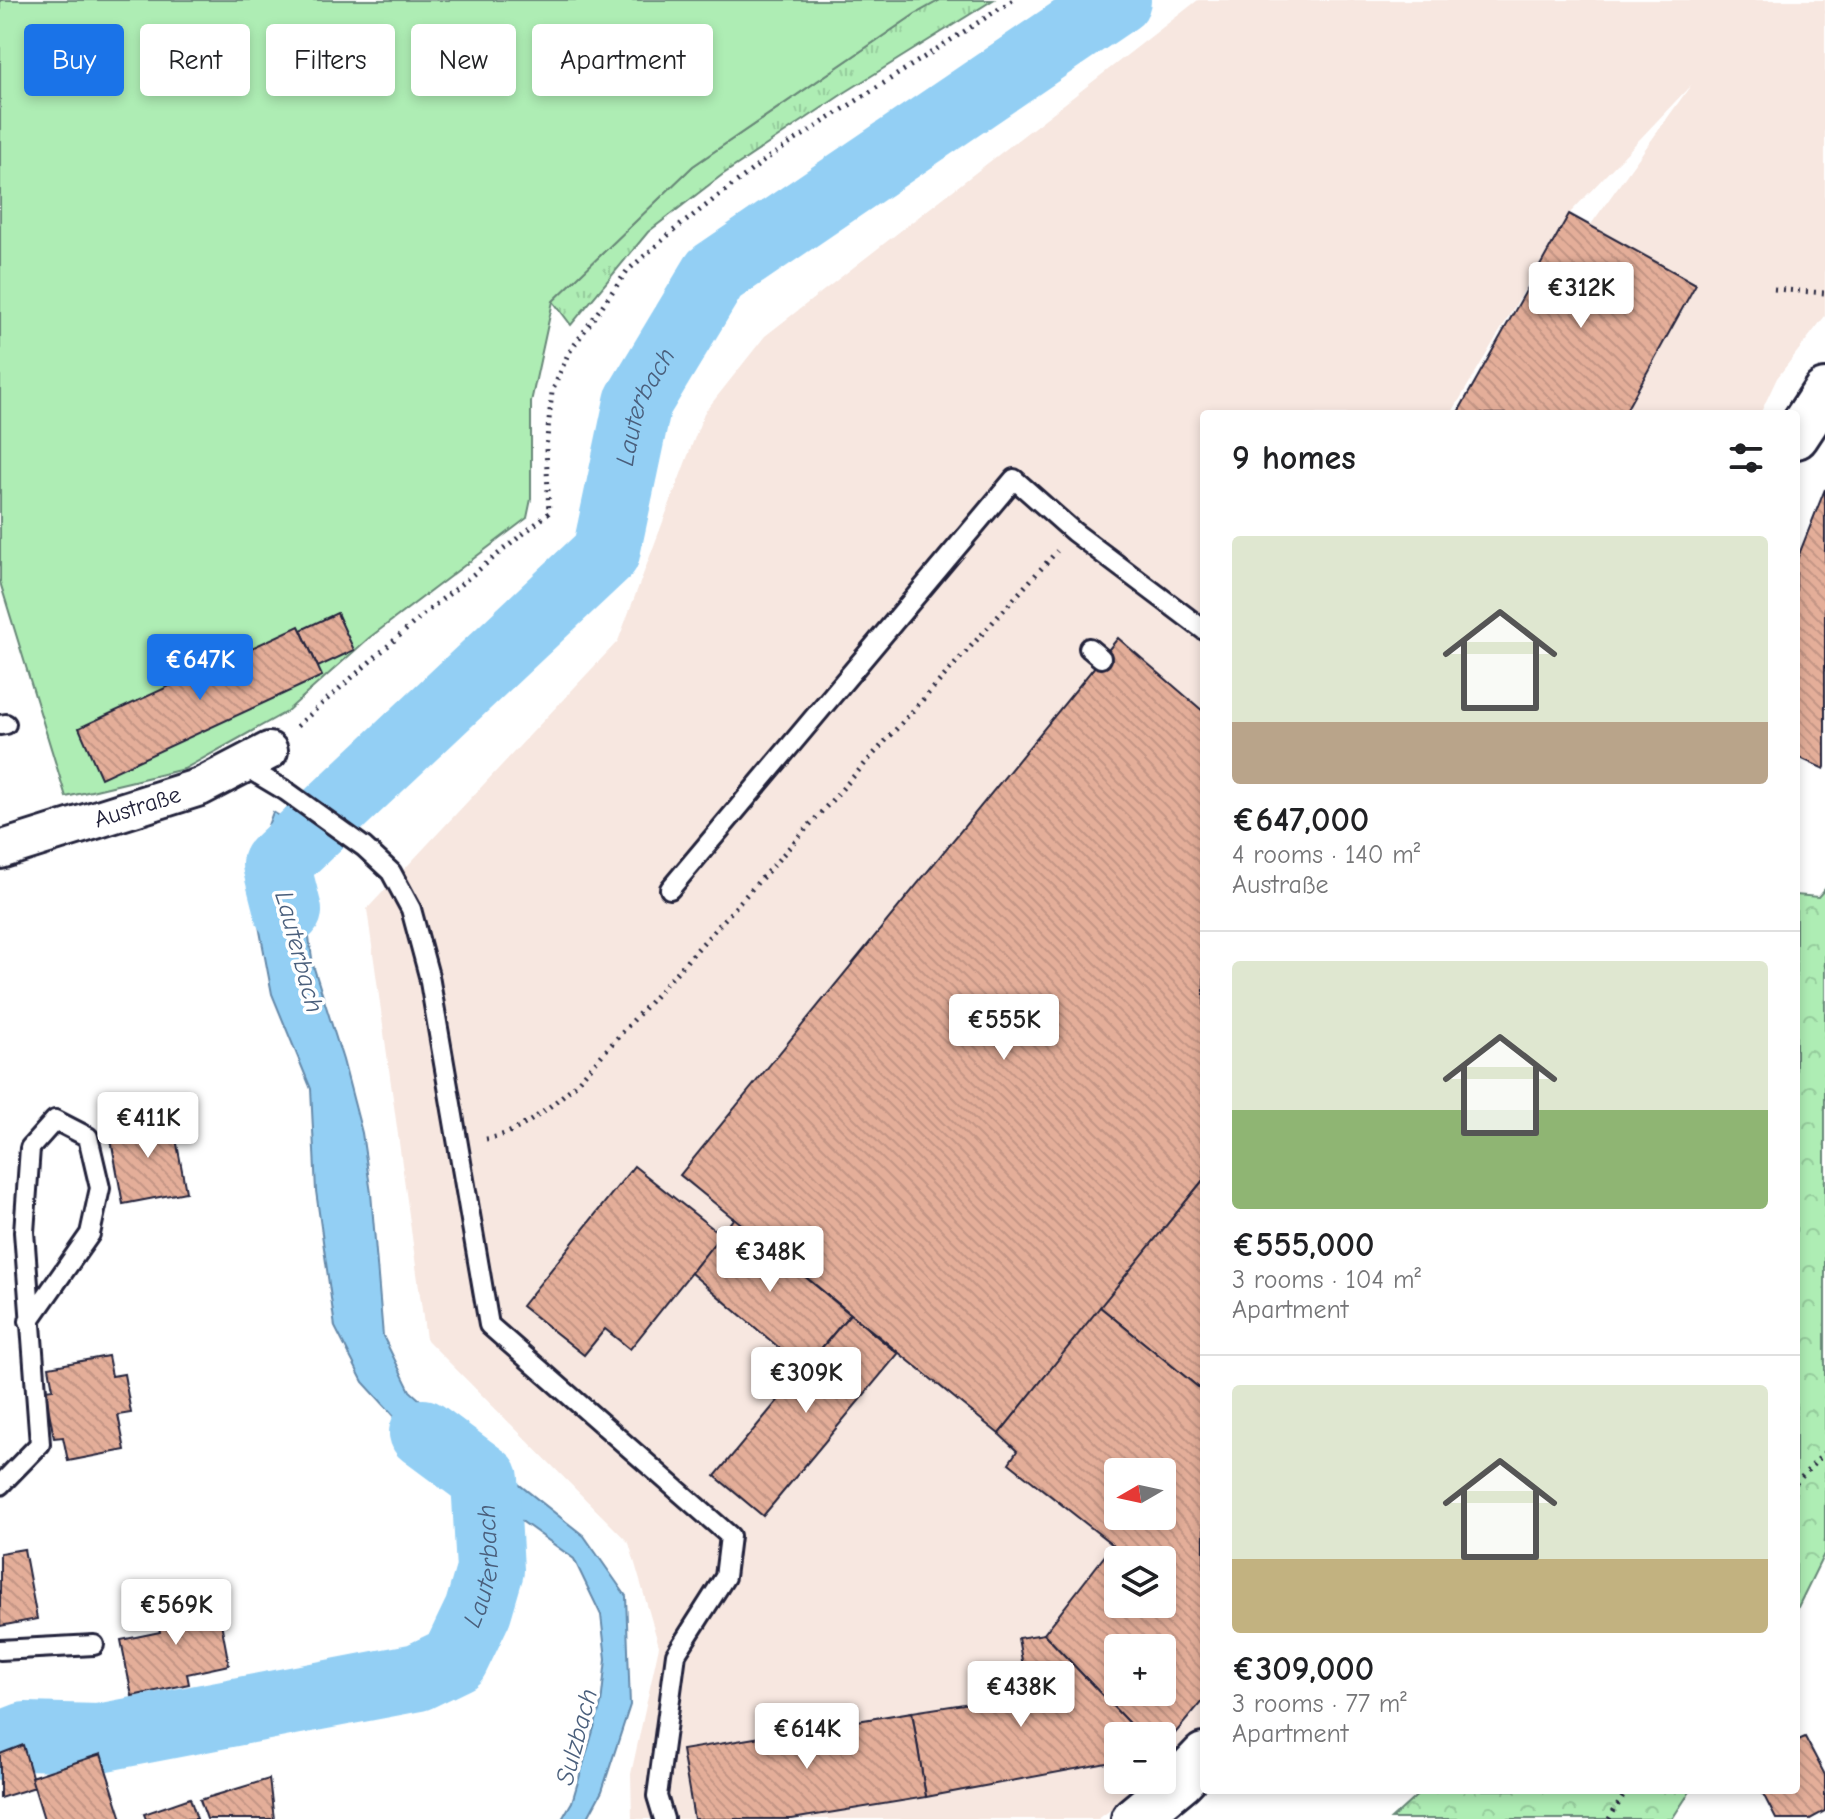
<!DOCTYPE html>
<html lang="en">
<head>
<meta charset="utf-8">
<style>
	body { margin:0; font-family:"Comic Neue",sans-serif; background:#f2f2f2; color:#202124; height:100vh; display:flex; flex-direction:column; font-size:30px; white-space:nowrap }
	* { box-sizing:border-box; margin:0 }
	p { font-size:26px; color:#757577 }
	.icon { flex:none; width:44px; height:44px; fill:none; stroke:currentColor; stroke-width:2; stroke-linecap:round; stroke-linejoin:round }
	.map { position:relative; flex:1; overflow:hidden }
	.details { position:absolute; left:1200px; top:410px; width:600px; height:1384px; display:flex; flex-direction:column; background:#fff; border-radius:8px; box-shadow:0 4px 12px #0003 }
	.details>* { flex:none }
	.guide { position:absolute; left:24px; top:24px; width:760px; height:72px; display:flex; gap:16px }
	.needle { width:52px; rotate:261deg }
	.buttons { position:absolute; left:1104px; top:1458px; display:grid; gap:16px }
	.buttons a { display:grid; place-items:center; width:72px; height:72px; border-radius:8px; background:#fff; box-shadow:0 4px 12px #0003; font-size:40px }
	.price { position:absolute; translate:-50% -68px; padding:0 18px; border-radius:8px; background:#fff; color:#222; font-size:26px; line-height:52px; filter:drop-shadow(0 2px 4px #0008) }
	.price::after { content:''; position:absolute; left:50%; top:48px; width:24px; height:18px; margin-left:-12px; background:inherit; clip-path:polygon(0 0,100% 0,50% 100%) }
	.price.active { background:#1a73e8; color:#fff }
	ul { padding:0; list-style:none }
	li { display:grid; align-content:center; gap:16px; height:424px; padding:0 32px }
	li+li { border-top:2px solid #e0e0e0 }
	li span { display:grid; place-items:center; height:248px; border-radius:8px; color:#555 }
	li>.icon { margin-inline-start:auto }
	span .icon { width:144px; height:144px; fill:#fffc; stroke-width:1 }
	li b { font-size:34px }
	h2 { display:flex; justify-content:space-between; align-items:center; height:96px; padding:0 32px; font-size:34px }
	.tag { padding:0 28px; border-radius:8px; background:#fff; box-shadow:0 4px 12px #0003; font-size:28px; line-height:72px }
	.tag.active { background:#1a73e8; color:#fff }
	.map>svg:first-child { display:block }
	.built { fill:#f7e7e0; fill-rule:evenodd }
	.grass { fill:url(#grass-tufts); stroke:#688878; stroke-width:2 }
	.forest { fill:url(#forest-crowns); stroke:#688878; stroke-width:2 }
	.garden { fill:#aeedb4; stroke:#688878; stroke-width:2 }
	.water { fill:#93cff4; stroke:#668aaa; stroke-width:2 }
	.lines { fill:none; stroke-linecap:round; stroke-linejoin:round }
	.stream { stroke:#668aaa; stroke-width:11 }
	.river { stroke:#93cff4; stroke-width:68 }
	.building { fill:url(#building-back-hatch); stroke:#22223b; stroke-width:2; fill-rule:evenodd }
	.service-casing { stroke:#22223b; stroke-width:24 }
	.minor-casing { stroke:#22223b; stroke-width:42 }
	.tertiary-casing { stroke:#22223b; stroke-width:50 }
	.path { stroke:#22223b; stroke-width:5; stroke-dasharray:2 6; stroke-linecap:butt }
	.service { stroke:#fff; stroke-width:18 }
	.minor { stroke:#fff; stroke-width:36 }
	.tertiary { stroke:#fff; stroke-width:44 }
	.labels { text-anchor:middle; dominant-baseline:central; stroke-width:7; stroke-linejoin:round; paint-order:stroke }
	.street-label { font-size:24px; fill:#22223b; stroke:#fff }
	.water-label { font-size:26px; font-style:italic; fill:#4a5f7c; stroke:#fff }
</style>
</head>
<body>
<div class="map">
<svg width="1825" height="1819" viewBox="0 0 1825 1819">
	<defs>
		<pattern id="grass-tufts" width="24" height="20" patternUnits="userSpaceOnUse" patternTransform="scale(2)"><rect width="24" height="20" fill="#aeedb4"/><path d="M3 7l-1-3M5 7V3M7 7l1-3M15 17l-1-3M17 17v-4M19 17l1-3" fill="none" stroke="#95cb9c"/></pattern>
		<pattern id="forest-crowns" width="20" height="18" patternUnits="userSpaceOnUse" patternTransform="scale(2)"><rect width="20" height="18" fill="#aeedb4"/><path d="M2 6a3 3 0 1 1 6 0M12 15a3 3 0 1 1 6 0" fill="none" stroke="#95cb9c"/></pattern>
		<pattern id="building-back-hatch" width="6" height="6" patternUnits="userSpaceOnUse" patternTransform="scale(2)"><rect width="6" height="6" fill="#e4ae99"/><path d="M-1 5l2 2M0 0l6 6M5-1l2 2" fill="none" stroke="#c39585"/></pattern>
	</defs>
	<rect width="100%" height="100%" fill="#fff"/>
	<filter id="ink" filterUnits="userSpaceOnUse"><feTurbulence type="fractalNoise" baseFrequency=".0125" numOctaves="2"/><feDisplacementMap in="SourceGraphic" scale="16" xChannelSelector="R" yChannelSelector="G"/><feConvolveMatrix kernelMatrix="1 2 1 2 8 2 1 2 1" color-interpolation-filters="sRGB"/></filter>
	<g filter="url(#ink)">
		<path class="built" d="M1198 0H1825V316L1777 378 1760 414H1455L1691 85 1569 214 1451 414H1204V1734L1162 1773V1736H1118V1780H1152L1098 1819H632L631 1774 659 1646 629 1543 426 1339 367 909 618 641 704 413 765 336ZM1118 1472H1162V1516H1118ZM1118 1560H1162V1604H1118ZM1118 1648H1162V1692H1118Z"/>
		<polygon class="grass" points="940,0 993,0 844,93 722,175 648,232 571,325 553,301 693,166 915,14"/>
		<g class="forest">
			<polygon points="1825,889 1825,1552 1796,1611 1796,895 1818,897"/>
			<polygon points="1423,1790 1691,1790 1672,1819 1391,1819"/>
		</g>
		<polygon class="garden" points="0,0 940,0 915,14 693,166 553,301 531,402 531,499 527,518 369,638 286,712 184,769 66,797 0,582"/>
		<g class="water">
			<polygon points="661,322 678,365 643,445 636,473 608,458 617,392 639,342"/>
			<polygon points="273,812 314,837 304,904 313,965 343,1060 362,1133 371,1193 383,1336 410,1391 478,1452 584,1536 626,1596 630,1705 602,1791 587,1819 562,1819 572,1802 601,1704 606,1659 601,1615 574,1559 429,1454 363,1382 335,1327 316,1191 311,1089 272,994 257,915 253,866"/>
		</g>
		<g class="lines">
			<polyline class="stream" points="0,1722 26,1736"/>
			<g class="river">
				<path id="s1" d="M288 911 276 864 606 553 638 402 715 274 1117 0"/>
				<path id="s2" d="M0 1746 26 1736 99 1738 418 1677 455 1659 478 1611 490 1570 485 1479 423 1433"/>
			</g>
		</g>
		<g class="building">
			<polygon points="1569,214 1696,284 1624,414 1457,414"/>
			<polygon points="1825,489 1825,767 1824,769 1796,756 1796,562"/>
			<polygon points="337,613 354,650 318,667 301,630"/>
			<polygon points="299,626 322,676 101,778 79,728"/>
			<polygon points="1118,638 1204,712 1204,1179 999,1434 680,1175"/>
			<polygon points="172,1117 186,1192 123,1204 109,1129"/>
			<polygon points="634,1166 721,1235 630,1349 605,1329 584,1355 522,1306"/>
			<polygon points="1204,1179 1204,1392 1100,1307"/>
			<polygon points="734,1218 850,1314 804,1369 691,1273"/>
			<path d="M1100 1307 1204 1392V1699L1162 1749V1736H1141L1044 1634 1113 1545 1009 1463 1017 1451 999 1434ZM1118 1472H1162V1516H1118ZM1118 1560H1162V1604H1118ZM1118 1648H1162V1692H1118Z"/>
			<polygon points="850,1314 898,1354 763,1516 715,1476"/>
			<polygon points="108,1356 112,1376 124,1374 131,1413 118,1415 125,1450 68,1461 63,1437 54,1438 45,1390 53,1389 49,1367"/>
			<polygon points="24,1549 37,1619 0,1626 0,1553"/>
			<polygon points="216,1596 229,1665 187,1674 189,1684 132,1696 121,1640 160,1632 155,1608"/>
			<polygon points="1044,1634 1141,1736 1118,1736 1118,1761 926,1797 912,1712 1028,1694 1018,1638"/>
			<polygon points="912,1712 926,1797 792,1819 694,1819 682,1750"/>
			<polygon points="1805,1737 1825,1775 1825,1811 1810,1819 1776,1819 1761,1790 1796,1790 1796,1741"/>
			<polygon points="23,1745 35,1787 0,1798 0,1754"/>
			<polygon points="101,1754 122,1819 44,1819 31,1777"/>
			<polygon points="269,1779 274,1819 207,1819 200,1800"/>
			<polygon points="190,1798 197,1819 146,1819 144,1814"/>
		</g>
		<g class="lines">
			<g class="service-casing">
				<g id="service">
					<polyline points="1089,648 1101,658"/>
					<polyline points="0,725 6,724"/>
					<polyline points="244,766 286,791 364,847 391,872 411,909 429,976 489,1325 730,1536 725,1577 676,1654 657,1796 664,1819"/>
					<polyline points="670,889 1014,479 1074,532 1204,630"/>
					<polyline points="0,1485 40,1444 24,1232 30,1148 55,1120 88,1137 100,1188 90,1234 29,1321"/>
					<polyline points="0,1650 94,1645"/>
				</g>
			</g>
			<g class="minor-casing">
				<g id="minor">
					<path id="s3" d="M0 850 200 787 269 751"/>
				</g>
			</g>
			<g class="tertiary-casing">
				<g id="tertiary">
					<polyline points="1796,436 1825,392"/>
					<polyline points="1134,1819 1181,1780 1204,1756"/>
				</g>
			</g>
			<g class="path">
				<polyline points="1774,289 1825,293"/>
				<polyline points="297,726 424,614 549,513 546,448 552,392 568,354 627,271 673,231 769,157 1013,0"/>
				<path d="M486 1139C521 1133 547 1109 573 1087L1057 551"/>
				<polyline points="1796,1483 1825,1452"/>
				<polyline points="1609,1819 1627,1790"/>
			</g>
			<use href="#service" class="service"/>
			<use href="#minor" class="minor"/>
			<use href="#tertiary" class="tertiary"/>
		</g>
	</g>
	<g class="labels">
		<g class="street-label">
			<text stroke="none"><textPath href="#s3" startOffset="144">Austraße</textPath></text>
		</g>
		<g class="water-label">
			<text stroke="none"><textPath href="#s1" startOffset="654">Lauterbach</textPath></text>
			<text transform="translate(299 952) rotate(75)">Lauterbach</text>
			<text stroke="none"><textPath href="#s2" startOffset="566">Lauterbach</textPath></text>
			<text transform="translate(577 1737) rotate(-75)">Sulzbach</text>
		</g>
	</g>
</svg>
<div class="buttons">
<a><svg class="needle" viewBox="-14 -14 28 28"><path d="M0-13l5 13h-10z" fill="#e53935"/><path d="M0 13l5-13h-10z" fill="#757577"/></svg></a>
<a><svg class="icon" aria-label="layers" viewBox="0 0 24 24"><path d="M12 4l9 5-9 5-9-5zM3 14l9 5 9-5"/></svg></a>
<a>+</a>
<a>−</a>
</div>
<b class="price" style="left:1581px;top:330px">€312K</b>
<b class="price active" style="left:200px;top:702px">€647K</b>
<b class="price" style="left:1004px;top:1062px">€555K</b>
<b class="price" style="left:148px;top:1160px">€411K</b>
<b class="price" style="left:770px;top:1294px">€348K</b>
<b class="price" style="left:806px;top:1415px">€309K</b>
<b class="price" style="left:176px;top:1647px">€569K</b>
<b class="price" style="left:1021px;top:1729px">€438K</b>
<b class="price" style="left:807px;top:1771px">€614K</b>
<div class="guide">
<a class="tag active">Buy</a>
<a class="tag">Rent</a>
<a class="tag">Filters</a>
<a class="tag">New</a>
<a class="tag">Apartment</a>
</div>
<section class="details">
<h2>9 homes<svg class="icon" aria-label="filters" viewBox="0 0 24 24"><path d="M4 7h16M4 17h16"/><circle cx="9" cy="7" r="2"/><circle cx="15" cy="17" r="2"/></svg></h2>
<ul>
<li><span style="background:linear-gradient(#dfe7d0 75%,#b9a48a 0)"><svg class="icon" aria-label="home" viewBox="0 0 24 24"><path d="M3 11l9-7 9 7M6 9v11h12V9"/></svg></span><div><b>€647,000</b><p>4 rooms · 140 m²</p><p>Austraße</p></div></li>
<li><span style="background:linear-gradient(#dfe7d0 60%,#8fb573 0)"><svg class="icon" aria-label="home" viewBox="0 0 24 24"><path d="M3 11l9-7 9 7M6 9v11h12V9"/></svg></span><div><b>€555,000</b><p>3 rooms · 104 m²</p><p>Apartment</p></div></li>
<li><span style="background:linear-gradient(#dfe7d0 70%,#c2b280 0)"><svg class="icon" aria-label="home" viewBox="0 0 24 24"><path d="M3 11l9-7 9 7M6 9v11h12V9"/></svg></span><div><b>€309,000</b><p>3 rooms · 77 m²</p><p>Apartment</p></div></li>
</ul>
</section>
</div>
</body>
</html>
